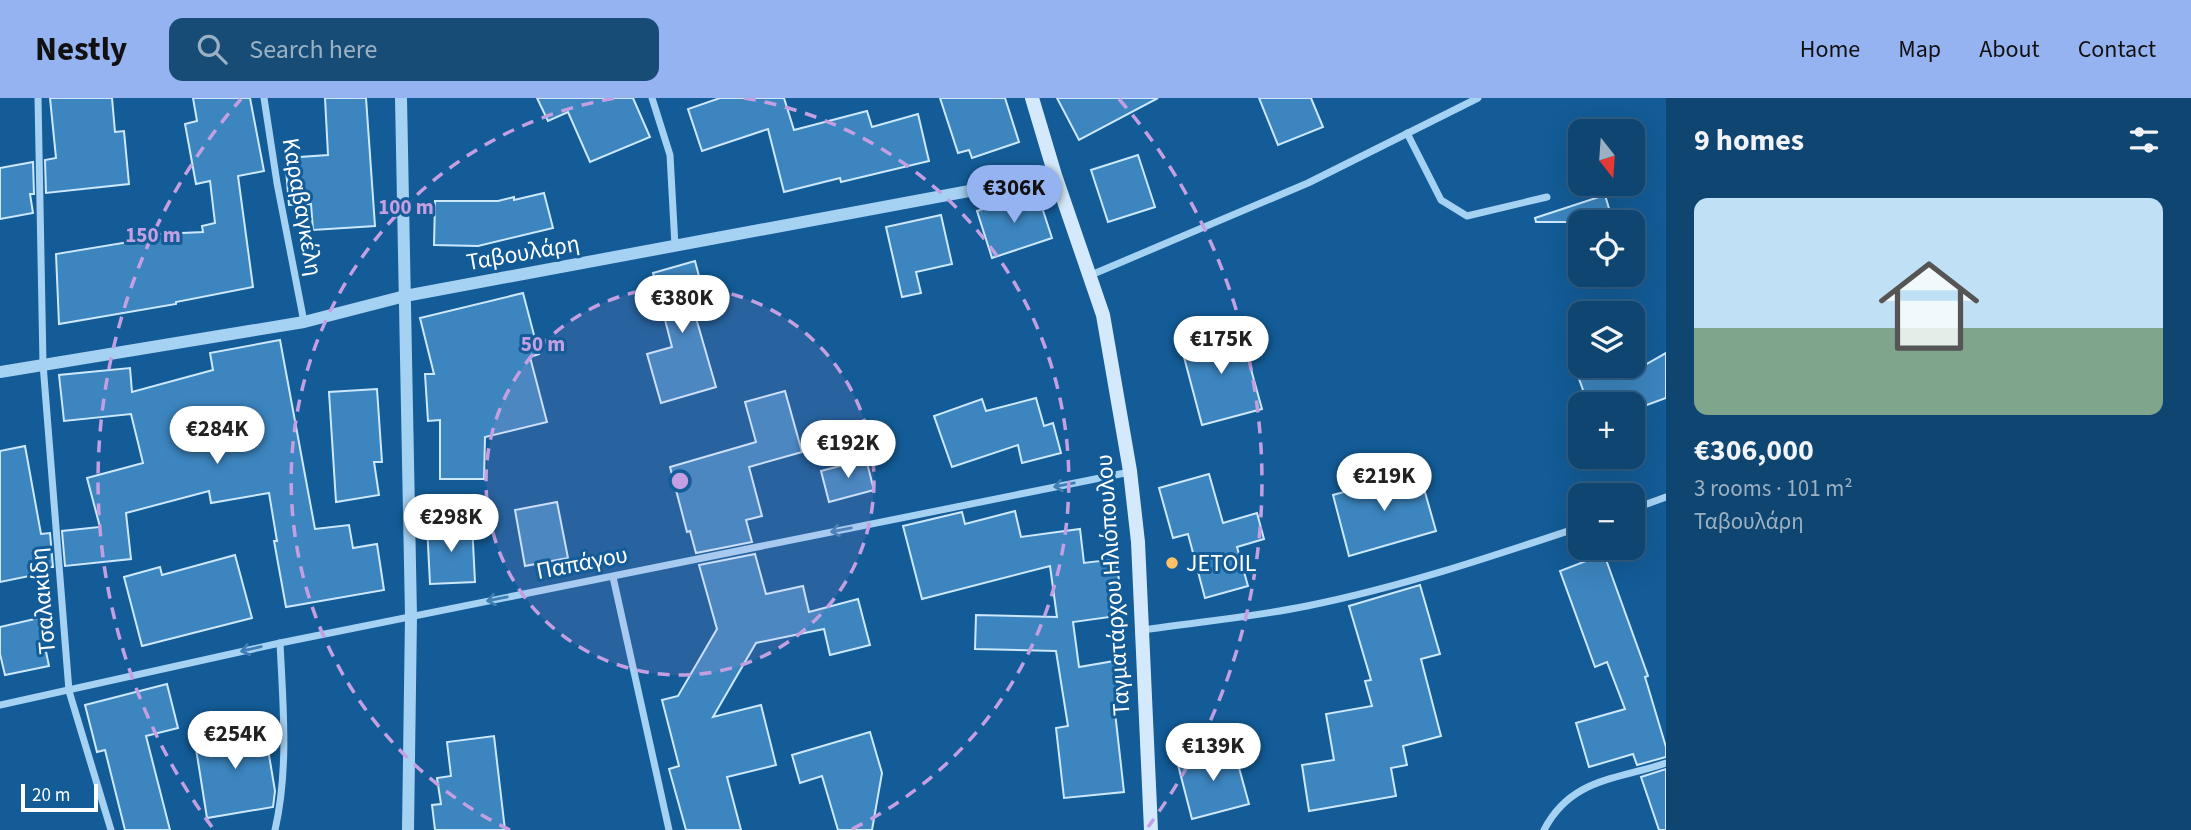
<!DOCTYPE html>
<html lang="en">
<head>
<meta charset="utf-8">
<style>
	body { margin:0; font-family:"Source Sans 3",sans-serif; background:#174c76; color:#f1f3f6; height:100vh; display:flex; flex-direction:column; font-size:26px; white-space:nowrap }
	* { box-sizing:border-box; margin:0 }
	p { font-size:23px; color:#9bb1c3 }
	.icon { flex:none; width:38px; height:38px; fill:none; stroke:currentColor; stroke-width:2; stroke-linecap:round; stroke-linejoin:round }
	.map { position:relative; flex:1; overflow:hidden }
	.sheet { display:flex; flex-direction:column; background:#0e4571; width:525px }
	.sheet>* { flex:none }
	.needle { width:46px; rotate:163deg }
	.controls { position:absolute; left:1568px; top:21px; display:grid; gap:14px }
	.controls a { display:grid; place-items:center; width:77px; height:77px; border-radius:14px; background:#0e4571; box-shadow:0 7px 28px #0002,0 0 0 2px #2e5d84; font-size:35px }
	.scale { position:absolute; left:21px; bottom:18px; width:77px; box-sizing:border-box; padding-left:7px; border:4px solid #fff; border-top:0; font-size:19px; line-height:24px; white-space:nowrap; color:#fff; -webkit-text-stroke:5px #135c97; paint-order:stroke }
	.price { position:absolute; translate:-50% -60px; padding:0 16px; border-radius:24px; background:#fff; color:#222; font-size:23px; line-height:46px; filter:drop-shadow(0 2px 4px #0008) }
	.price::after { content:''; position:absolute; left:50%; top:42px; width:21px; height:16px; margin-left:-10px; background:inherit; clip-path:polygon(0 0,100% 0,50% 100%) }
	.price.on { background:#95b2f1; color:#111 }
	ul { padding:0; list-style:none }
	li { display:grid; align-content:center; gap:14px; height:371px; padding:0 28px }
	li span { display:grid; place-items:center; height:217px; border-radius:14px; color:#555 }
	li>.icon { margin-inline-start:auto }
	span .icon { width:126px; height:126px; fill:#fffc; stroke-width:1 }
	li b { font-size:30px }
	h2 { display:flex; justify-content:space-between; align-items:center; height:84px; padding:0 28px; font-size:30px }
	header { display:flex; align-items:center; gap:42px; box-sizing:border-box; height:98px; padding:0 35px; background:#95b2f1; color:#111 }
	header strong { font-size:33px }
	nav { display:flex; gap:38px; margin-inline-start:auto; font-size:24px }
	.search { width:490px; height:63px; background:#174c76; display:flex; align-items:center; gap:18px; box-sizing:border-box; padding:0 24px; border-radius:14px; color:#9bb1c3; font-size:26px }
	main { display:flex; flex:1; min-height:0 }
	.map>svg:first-child { display:block }
	.building { fill:#3c85bf; stroke:#cde8fd; stroke-width:2 }
	.lines { fill:none; stroke-linecap:round; stroke-linejoin:round }
	.minor { stroke:#a5d1f3; stroke-width:7 }
	.tertiary { stroke:#a5d1f3; stroke-width:12 }
	.secondary { stroke:#d4eafc; stroke-width:14 }
	.oneway { stroke:#3f7fb3 }
	.ring { fill:none; stroke:#c4a0e2; stroke-width:3.5; stroke-dasharray:12 9 }
	.poi-dot { fill:#ffc266; stroke:#135c97; stroke-width:2.5 }
	.labels { text-anchor:middle; dominant-baseline:central; stroke-width:6; stroke-linejoin:round; paint-order:stroke }
	.street-label { font-size:24px; fill:#fff; stroke:#135c97 }
	.poi-label { font-size:24px; fill:#fff; stroke:#135c97; text-anchor:start }
	.centre { fill:#c4a0e2; stroke:#135c97; stroke-width:3.5 }
	.ring-label { font-size:21px; text-anchor:middle; font-weight:bold; fill:#c4a0e2; stroke:#135c97; stroke-width:6; stroke-linejoin:round; paint-order:stroke }
</style>
</head>
<body>
<header>
<strong>Nestly</strong>
<div class="search"><svg class="icon" aria-label="search" viewBox="0 0 24 24"><circle cx="10" cy="10" r="6"/><path d="M15 15l6 6"/></svg>Search here</div>
<nav><a>Home</a><a>Map</a><a>About</a><a>Contact</a></nav>
</header>
<main>
<div class="map">
<svg width="1666" height="732" viewBox="0 0 1666 732">
	<rect width="100%" height="100%" fill="#135c97"/>
	<g class="building">
		<polygon points="50,0 112,0 115,34 124,33 129,86 46,95 45,62 56,60"/>
		<polygon points="193,0 250,0 264,73 238,78 253,189 176,204 176,206 59,226 56,156 141,142 140,137 203,134 202,128 215,125 210,83 196,86 185,26 197,23"/>
		<polygon points="325,0 366,0 375,128 313,132 311,106 289,107 285,60 328,57"/>
		<polygon points="537,0 633,0 650,39 590,64 568,14 548,23"/>
		<polygon points="720,0 784,0 794,32 867,13 872,29 918,16 929,63 841,84 840,80 784,94 768,31 702,53 688,11"/>
		<polygon points="940,0 1005,0 1019,44 972,60 969,52 958,55"/>
		<polygon points="1057,0 1158,0 1079,42"/>
		<polygon points="1259,0 1311,0 1323,29 1278,47"/>
		<polygon points="1138,57 1155,109 1108,124 1091,72"/>
		<polygon points="33,64 34,96 30,96 33,115 0,121 0,70"/>
		<polygon points="1037,94 1052,140 992,160 977,113"/>
		<polygon points="544,95 553,130 478,148 434,147 435,103 498,103 514,99 514,102"/>
		<polygon points="1605,97 1613,124 1536,124 1535,120"/>
		<polygon points="941,117 952,166 916,174 921,195 902,199 886,129"/>
		<polygon points="695,163 709,216 696,220 716,289 661,305 647,256 672,249 653,175"/>
		<polygon points="523,195 539,256 530,259 547,324 485,339 484,381 440,381 440,322 428,323 425,276 434,276 420,220"/>
		<polygon points="1239,228 1262,311 1202,327 1180,244"/>
		<polygon points="280,242 315,431 349,427 353,450 377,446 384,492 286,509 274,443 277,443 269,395 211,405 209,393 126,415 131,461 65,468 62,433 100,429 87,380 143,365 131,316 64,323 59,277 130,270 132,294 213,272 210,255"/>
		<polygon points="1666,255 1666,300 1633,312 1633,306 1588,306 1578,278 1587,274 1585,268 1643,268"/>
		<polygon points="377,291 382,364 374,364 379,397 336,404 329,294"/>
		<polygon points="785,293 802,354 749,369 762,418 746,422 752,444 696,455 690,433 687,434 670,369 756,344 745,304"/>
		<polygon points="1036,300 1044,328 1053,325 1061,355 1022,365 1018,347 952,369 934,318 982,301 986,313"/>
		<polygon points="25,348 41,436 50,435 53,469 48,469 49,474 0,484 0,353"/>
		<polygon points="866,361 874,392 829,404 821,373"/>
		<polygon points="1419,373 1436,433 1349,458 1333,397"/>
		<polygon points="1209,376 1223,425 1257,415 1264,441 1237,449 1248,488 1205,500 1188,436 1173,440 1159,390"/>
		<polygon points="557,404 568,460 525,468 515,412"/>
		<polygon points="1015,413 1021,439 1080,431 1084,465 1116,461 1124,517 1073,524 1079,569 1120,562 1128,612 1115,614 1124,694 1064,700 1056,630 1068,628 1056,553 975,551 976,517 1057,519 1050,468 922,501 903,428 962,414 965,426"/>
		<polygon points="472,425 475,484 430,486 427,427"/>
		<polygon points="755,456 766,496 803,488 809,514 858,501 870,547 830,557 824,531 756,545 713,619 761,607 776,667 727,679 741,732 686,732 669,671 679,668 662,602 678,598 717,531 699,467"/>
		<polygon points="1604,456 1648,578 1645,579 1666,649 1666,659 1637,667 1633,656 1589,669 1576,625 1625,611 1607,564 1595,569 1560,473"/>
		<polygon points="235,457 252,520 142,548 124,479 160,469 162,477"/>
		<polygon points="1420,487 1440,556 1421,561 1441,638 1403,648 1407,667 1391,670 1396,698 1309,713 1302,667 1334,662 1326,616 1372,608 1365,583 1371,582 1349,508"/>
		<polygon points="39,520 49,568 5,577 0,556 0,529"/>
		<polygon points="167,586 178,630 146,638 170,732 125,732 105,652 97,654 85,607"/>
		<polygon points="264,627 275,693 273,709 207,720 194,638"/>
		<polygon points="870,634 882,675 872,732 838,732 822,678 800,685 792,657"/>
		<polygon points="494,638 505,732 435,732 432,707 441,706 437,680 451,678 447,644"/>
		<polygon points="1233,648 1249,706 1192,721 1177,663"/>
		<polygon points="1666,671 1666,732 1659,732 1641,679"/>
	</g>
	<g class="lines">
		<g class="minor">
			<polyline points="38,0 43,266 69,593 111,732"/>
			<polyline points="264,0 277,85 304,224"/>
			<polyline points="652,0 670,57 675,148"/>
			<polyline points="1407,35 1441,102 1467,118 1547,99"/>
			<polyline points="1091,177 1308,85 1478,0"/>
			<polyline points="1633,411 1666,399"/>
			<polyline points="613,479 669,732"/>
			<path d="M1143 532C1197 524 1253 519 1307 508 1401 489 1490 459 1580 429"/>
			<polyline points="0,607 280,545 1130,374"/>
			<path d="M275 732C289 671 283 607 280 545"/>
			<path d="M1544 732C1571 680 1616 682 1666 665"/>
		</g>
		<g class="tertiary">
			<polyline points="401,0 411,518 408,732"/>
			<polyline points="0,274 304,224 405,198 1055,77"/>
		</g>
		<polyline class="secondary" points="1032,0 1055,77 1103,217 1130,373 1138,444 1151,732"/>
	</g>
	<defs><path id="oneway-shaft" d="M-6 0H5M1.5-3L5.5 0L1.5 3" fill="none" stroke-width="1.6" stroke-linecap="round" stroke-linejoin="round" transform="scale(1.75)"/></defs>
	<g class="oneway">
		<use href="#oneway-shaft" transform="translate(1064 387) rotate(169)"/>
		<use href="#oneway-shaft" transform="translate(841 432) rotate(169)"/>
		<use href="#oneway-shaft" transform="translate(497 501) rotate(169)"/>
		<use href="#oneway-shaft" transform="translate(251 551) rotate(167)"/>
	</g>
	<circle cx="680" cy="383" r="194" fill="#c4a0e2" fill-opacity=".12"/>
	<g class="ring">
		<circle cx="680" cy="383" r="194"/>
		<path d="M510 732A388 388 0 0 1 616 0M744 0A388 388 0 0 1 850 732"/>
		<path d="M212 729A582 582 0 0 1 241 1M1119 1A582 582 0 0 1 1148 729"/>
	</g>
	<circle class="poi-dot" cx="1172" cy="465" r="7"/>
	<g class="labels">
		<g class="street-label">
			<text transform="translate(302 109) rotate(80)">Καραβαγκέλη</text>
			<text transform="translate(523 155) rotate(-10)">Ταβουλάρη</text>
			<text transform="translate(582 465) rotate(-11)">Παπάγου</text>
			<text transform="translate(1113 487) rotate(-94)">Ταγματάρχου Ηλιόπουλου</text>
			<text transform="translate(43 503) rotate(-95)">Τσαλακίδη</text>
		</g>
		<g class="poi-label">
			<text x="1186" y="465">JETOIL</text>
		</g>
	</g>
	<circle cx="680" cy="383" r="10" class="centre"/>
	<g class="ring-label">
		<text x="406" y="116">100 m</text>
		<text x="153" y="144">150 m</text>
		<text x="543" y="253">50 m</text>
	</g>
</svg>
<div class="controls">
<a><svg class="needle" viewBox="-14 -14 28 28"><path d="M0-13l5 13h-10z" fill="#e53935"/><path d="M0 13l5-13h-10z" fill="#9bb1c3"/></svg></a>
<a><svg class="icon" aria-label="locate" viewBox="0 0 24 24"><circle cx="12" cy="12" r="6"/><path d="M12 2v4M12 18v4M2 12h4M18 12h4"/></svg></a>
<a><svg class="icon" aria-label="layers" viewBox="0 0 24 24"><path d="M12 4l9 5-9 5-9-5zM3 14l9 5 9-5"/></svg></a>
<a>+</a>
<a>−</a>
</div>
<div class="scale">20 m</div>
<b class="price on" style="left:1014px;top:127px">€306K</b>
<b class="price" style="left:682px;top:237px">€380K</b>
<b class="price" style="left:1221px;top:278px">€175K</b>
<b class="price" style="left:217px;top:368px">€284K</b>
<b class="price" style="left:848px;top:382px">€192K</b>
<b class="price" style="left:1384px;top:415px">€219K</b>
<b class="price" style="left:451px;top:456px">€298K</b>
<b class="price" style="left:235px;top:673px">€254K</b>
<b class="price" style="left:1213px;top:685px">€139K</b>
</div>
<section class="sheet">
<h2>9 homes<svg class="icon" aria-label="filters" viewBox="0 0 24 24"><path d="M4 7h16M4 17h16"/><circle cx="9" cy="7" r="2"/><circle cx="15" cy="17" r="2"/></svg></h2>
<ul>
<li><span style="background:linear-gradient(#bfe0f5 60%,#7fa58c 0)"><svg class="icon" aria-label="home" viewBox="0 0 24 24"><path d="M3 11l9-7 9 7M6 9v11h12V9"/></svg></span><div><b>€306,000</b><p>3 rooms · 101 m²</p><p>Ταβουλάρη</p></div></li>
</ul>
</section>
</main>
</body>
</html>
